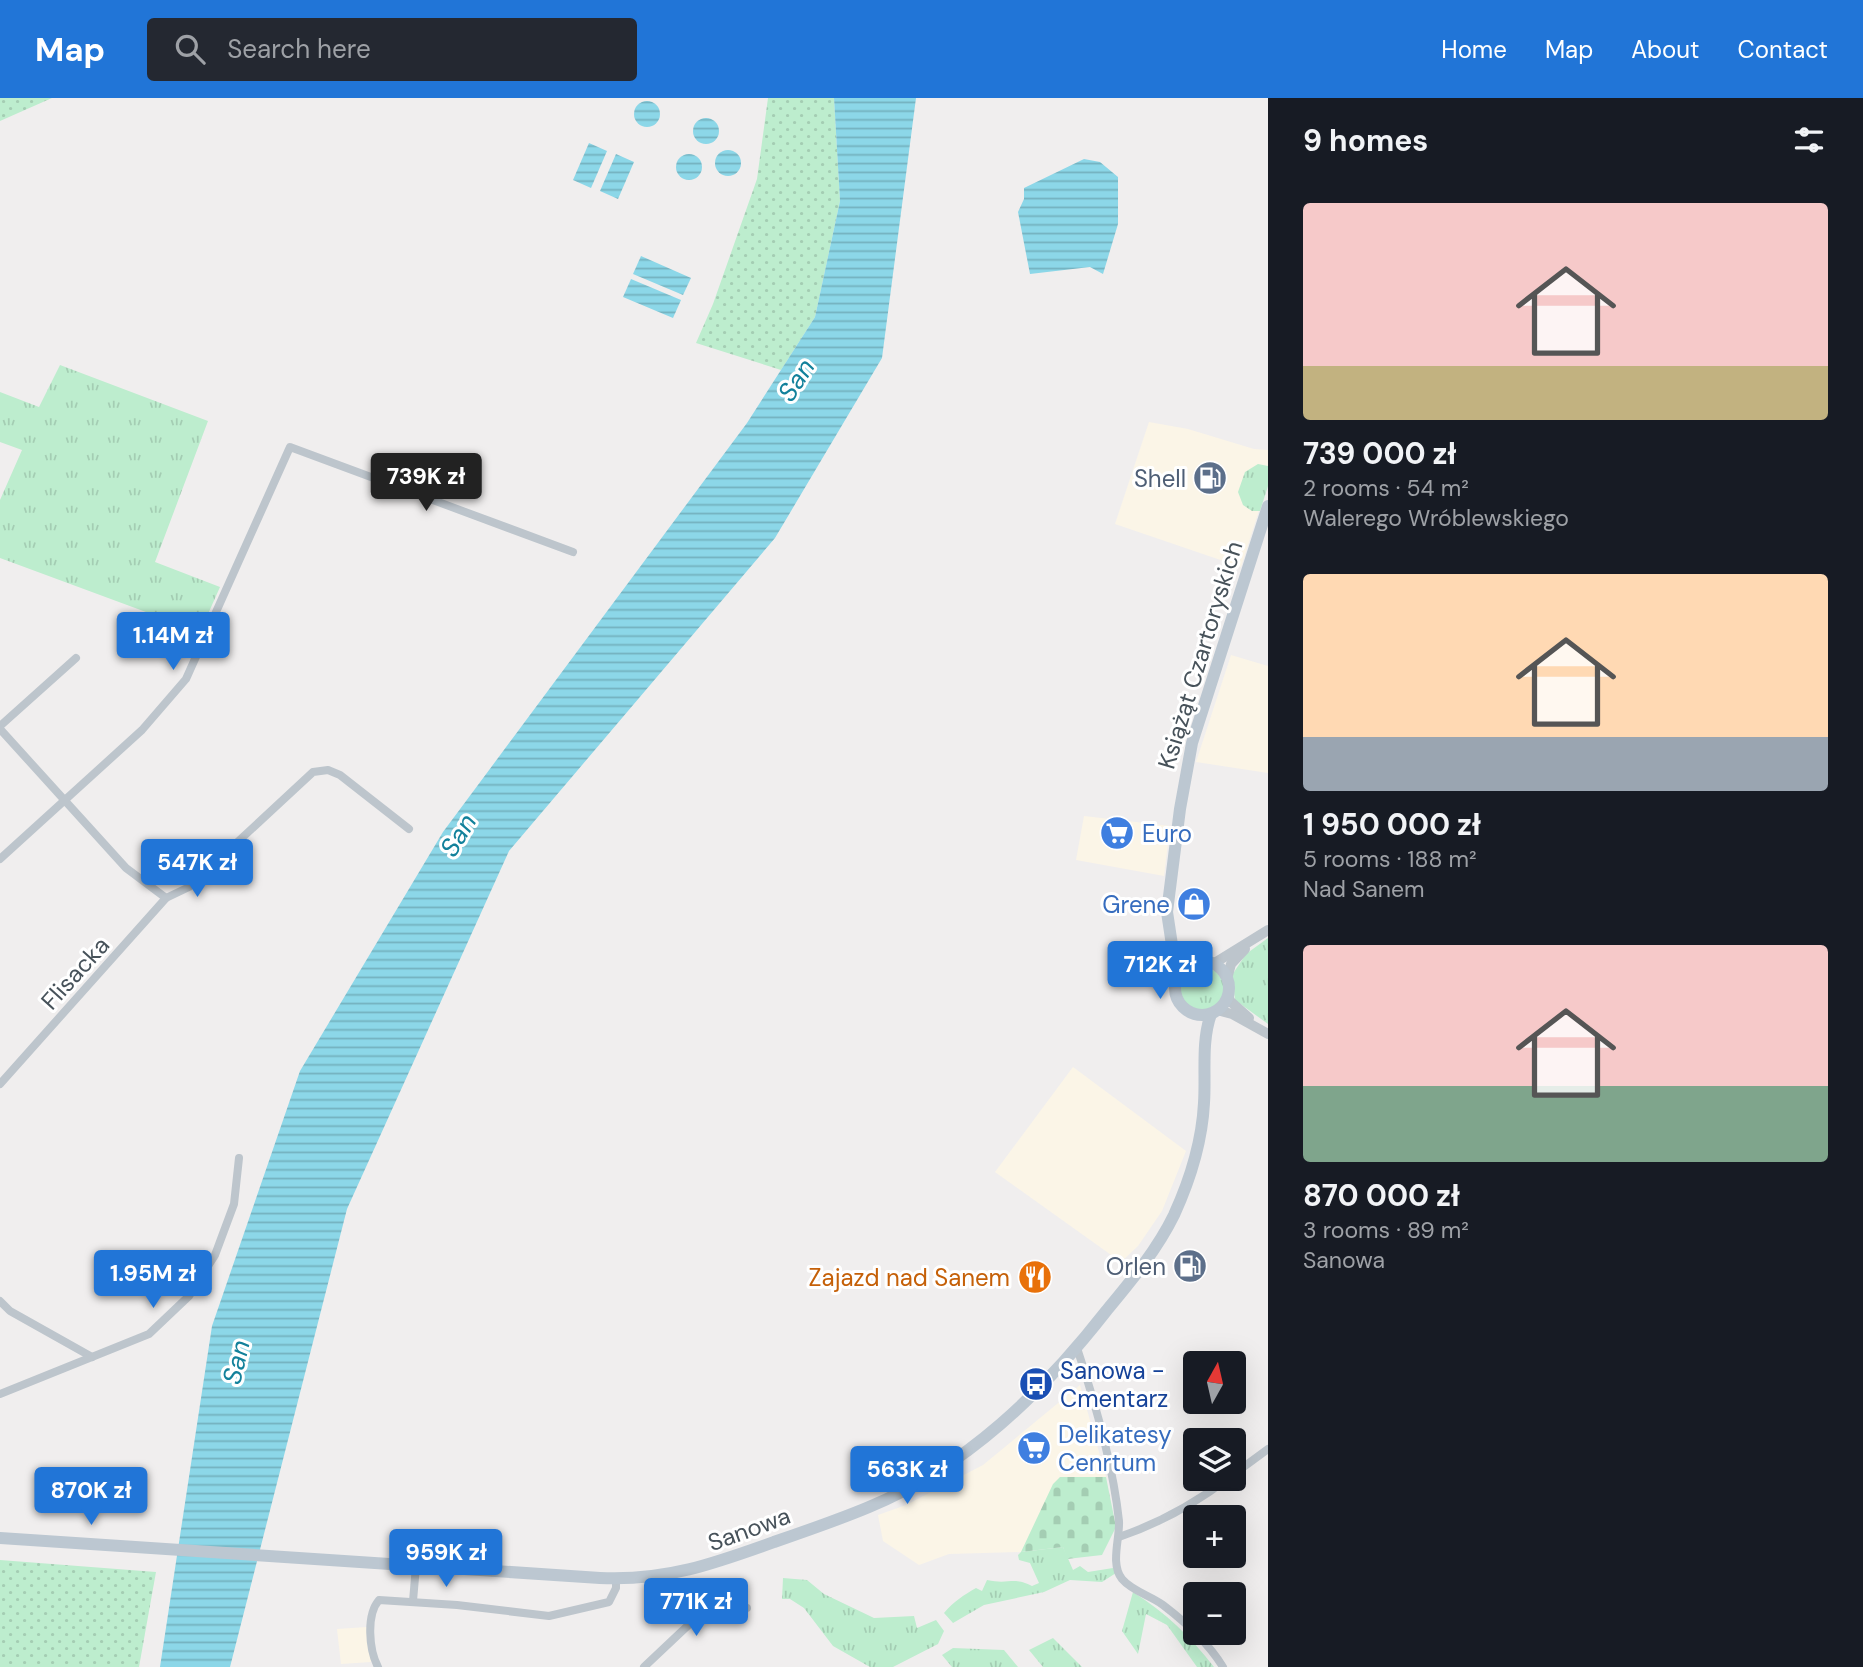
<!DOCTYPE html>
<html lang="en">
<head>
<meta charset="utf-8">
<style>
	body { margin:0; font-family:"DM Sans",sans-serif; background:#242831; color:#f1f3f6; height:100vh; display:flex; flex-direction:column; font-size:26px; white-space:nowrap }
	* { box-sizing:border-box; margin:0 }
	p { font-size:23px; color:#9ea1a6 }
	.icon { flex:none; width:38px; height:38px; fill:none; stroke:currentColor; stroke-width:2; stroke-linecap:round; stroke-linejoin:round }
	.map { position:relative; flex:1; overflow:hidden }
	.side { display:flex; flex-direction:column; background:#171b24; width:595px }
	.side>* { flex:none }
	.needle { width:46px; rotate:8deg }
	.controls { position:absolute; left:1183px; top:1253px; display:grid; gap:14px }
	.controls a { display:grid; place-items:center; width:63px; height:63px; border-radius:7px; background:#171b24; box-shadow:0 7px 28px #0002; font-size:35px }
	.price { position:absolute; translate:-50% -60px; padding:0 16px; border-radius:7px; background:#2175d7; color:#fff; font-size:23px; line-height:46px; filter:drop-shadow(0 2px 4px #0008) }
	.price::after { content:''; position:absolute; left:50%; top:42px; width:21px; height:16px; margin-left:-10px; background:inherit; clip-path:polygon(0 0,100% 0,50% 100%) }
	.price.active { background:#222; color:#fff }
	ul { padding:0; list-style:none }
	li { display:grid; align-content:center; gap:14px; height:371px; padding:0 35px }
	li span { display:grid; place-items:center; height:217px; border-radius:7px; color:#555 }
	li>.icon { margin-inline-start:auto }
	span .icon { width:126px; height:126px; fill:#fffc; stroke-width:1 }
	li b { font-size:30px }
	h2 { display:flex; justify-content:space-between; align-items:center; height:84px; padding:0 35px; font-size:30px }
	header { display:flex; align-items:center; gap:42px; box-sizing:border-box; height:98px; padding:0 35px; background:#2175d7; color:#fff }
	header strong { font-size:33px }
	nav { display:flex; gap:38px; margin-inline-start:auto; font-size:24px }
	.search { width:490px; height:63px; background:#242831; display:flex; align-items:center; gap:18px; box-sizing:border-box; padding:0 24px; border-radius:7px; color:#9ea1a6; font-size:26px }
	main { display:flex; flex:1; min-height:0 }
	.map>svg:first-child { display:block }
	.commercial { fill:#fbf5e7 }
	.grass { fill:url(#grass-tufts) }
	.cemetery { fill:url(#cemetery-stones) }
	.garden { fill:url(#garden-dots) }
	.water { fill:url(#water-rules) }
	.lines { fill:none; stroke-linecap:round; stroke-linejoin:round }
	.minor { stroke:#bdc5cc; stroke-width:8 }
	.tertiary { stroke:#bdc5cc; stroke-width:10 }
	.secondary { stroke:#bcc7d1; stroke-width:12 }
	.labels { text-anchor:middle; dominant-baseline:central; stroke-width:6; stroke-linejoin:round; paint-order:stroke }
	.service-label { font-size:24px; fill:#4e5e75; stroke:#fff; text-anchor:end }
	.street-label { font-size:24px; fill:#47525a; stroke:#fff }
	.shop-label { font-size:24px; fill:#366cbe; stroke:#fff; text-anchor:start }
	.food-label { font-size:24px; fill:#c56008; stroke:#fff; text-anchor:end }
	.transit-label { font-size:24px; fill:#164399; stroke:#fff; text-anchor:start }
	.water-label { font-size:26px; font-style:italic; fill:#12819b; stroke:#fff }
</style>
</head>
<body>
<header>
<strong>Map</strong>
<div class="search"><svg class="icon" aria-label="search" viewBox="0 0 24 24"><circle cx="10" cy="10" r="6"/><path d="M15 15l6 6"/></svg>Search here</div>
<nav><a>Home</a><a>Map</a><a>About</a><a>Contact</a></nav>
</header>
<main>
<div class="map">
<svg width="1268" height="1569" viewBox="0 0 1268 1569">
	<defs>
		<pattern id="grass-tufts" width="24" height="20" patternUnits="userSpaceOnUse" patternTransform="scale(1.75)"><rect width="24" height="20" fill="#bdedce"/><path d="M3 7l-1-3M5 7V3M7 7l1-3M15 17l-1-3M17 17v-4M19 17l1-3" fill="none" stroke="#a4cdb3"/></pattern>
		<pattern id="cemetery-stones" width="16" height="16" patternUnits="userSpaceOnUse" patternTransform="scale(1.75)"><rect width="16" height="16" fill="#bdedce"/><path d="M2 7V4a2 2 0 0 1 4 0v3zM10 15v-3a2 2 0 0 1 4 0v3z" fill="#a4cdb3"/></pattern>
		<pattern id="garden-dots" width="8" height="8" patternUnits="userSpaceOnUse" patternTransform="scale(1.75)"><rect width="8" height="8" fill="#bdedce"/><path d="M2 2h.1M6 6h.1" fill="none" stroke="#a4cdb3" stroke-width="1.8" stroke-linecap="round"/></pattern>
		<pattern id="water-rules" width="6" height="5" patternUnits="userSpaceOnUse" patternTransform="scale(1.75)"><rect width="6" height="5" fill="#8cd7e8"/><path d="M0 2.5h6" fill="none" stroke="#74b1bf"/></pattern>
	</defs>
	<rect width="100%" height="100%" fill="#f0eeee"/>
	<g class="commercial">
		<polygon points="1149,324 1188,331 1254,351 1268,352 1268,384 1241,469 1115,426"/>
		<polygon points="1231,557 1268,568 1268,675 1196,664"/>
		<polygon points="1084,718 1170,728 1164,778 1076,762"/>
		<polygon points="1073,969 1186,1053 1162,1113 1138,1148 1121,1164 995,1074"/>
		<polygon points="1080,1287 1106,1379 1060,1379 1021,1454 949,1456 919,1467 883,1443 878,1417 906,1407 983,1367"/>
		<polygon points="367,1529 371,1564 341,1566 337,1531"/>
	</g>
	<g class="grass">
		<polygon points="60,267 208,323 155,464 220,489 200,534 0,460 0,402 22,352 0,344 0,294 39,309"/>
		<polygon points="1258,366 1268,368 1268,388 1260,413 1252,413 1243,407 1238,394 1245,374"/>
		<polygon points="1268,840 1268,926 1235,902 1232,877 1246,856"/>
		<circle cx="1202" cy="891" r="22"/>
		<path d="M1063 1449 1073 1472 1080 1468 1088 1474 1113 1470 1116 1475 1102 1484 1070 1482 1044 1494 984 1507 953 1525 944 1515C954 1503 964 1497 976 1490L982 1493 987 1482C1010 1487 1012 1478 1032 1488L1039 1485 1030 1465 1019 1462 1018 1457 1021 1454Z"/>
		<polygon points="783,1480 807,1482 824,1496 874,1520 914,1518 917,1530 936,1522 944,1533 938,1546 893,1569 870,1569 833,1548 804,1510 790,1501 782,1501"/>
		<path d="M1133 1494C1166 1515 1190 1538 1214 1569H1197L1167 1527 1146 1516 1138 1556 1122 1533Z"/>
		<polygon points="1053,1540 1082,1569 1043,1569 1029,1552"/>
		<polygon points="953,1550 1004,1552 1018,1569 952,1569 942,1557"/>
	</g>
	<polygon class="cemetery" points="1060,1379 1106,1379 1116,1429 1102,1457 1067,1461 1063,1449 1021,1454 1053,1386"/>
	<g class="garden">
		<polygon points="0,0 52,0 0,23"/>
		<polygon points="768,0 834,0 840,103 815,219 781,272 696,245 713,206 757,81"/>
		<polygon points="0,1462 156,1474 139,1569 0,1569"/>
	</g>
	<g class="water">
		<polygon points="834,0 916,0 882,260 775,440 509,753 347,1111 230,1569 160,1569 212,1228 300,973 443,734 747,325 815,219 840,103"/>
		<circle cx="647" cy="16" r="13"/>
		<circle cx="706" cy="33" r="13"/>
		<polygon points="589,45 607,53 591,90 573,82"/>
		<circle cx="728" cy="65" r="13"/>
		<circle cx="689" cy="69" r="13"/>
		<polygon points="616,56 634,64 618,101 600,93"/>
		<polygon points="1084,61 1100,64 1118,79 1118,126 1103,176 1090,169 1030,176 1018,114 1024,101 1024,90"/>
		<polygon points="641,158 691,180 683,197 633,176"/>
		<polygon points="631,181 681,202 673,220 623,199"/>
	</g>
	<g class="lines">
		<g class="minor">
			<polyline points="0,628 76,560"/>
			<polyline points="0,631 126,770 166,800"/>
			<polyline points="0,761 142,632 186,581 290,349 573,454"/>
			<polyline points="0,986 166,800 189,789 313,674 328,672 340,677 409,731"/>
			<polyline points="0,1203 10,1213 92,1259"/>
			<path d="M1077 1250C1095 1304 1113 1367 1119 1423 1120 1440 1110 1466 1122 1481 1132 1493 1151 1498 1163 1507 1184 1523 1209 1546 1223 1569"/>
			<polyline points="0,1296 149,1236 189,1198 215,1157 234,1106 239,1060"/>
			<polyline points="1234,1376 1268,1351"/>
			<path d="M1119 1439C1160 1425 1193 1407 1227 1381"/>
			<polyline points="413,1503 416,1468"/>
			<path d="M378 1569C369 1552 366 1517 379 1502L457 1507 549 1518 609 1504 616 1490V1481"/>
			<polyline points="644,1569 697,1519 709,1514 747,1510"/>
		</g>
		<g class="tertiary">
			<polyline points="1213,866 1268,832"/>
			<polyline points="1227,881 1231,866 1245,851"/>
			<polyline points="1228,897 1230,903 1249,920"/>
			<polyline points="1217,912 1232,916 1268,936"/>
		</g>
		<g class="secondary">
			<circle cx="1202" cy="890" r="27"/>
			<polyline points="1177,880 1167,814 1180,711 1192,645 1268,408"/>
			<path d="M0 1440 600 1480C666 1483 713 1466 774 1444 806 1433 838 1422 869 1409 966 1369 1043 1294 1107 1212 1131 1183 1157 1152 1174 1117 1190 1082 1202 1044 1204 1005 1206 976 1201 944 1211 916"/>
		</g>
	</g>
	<defs>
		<g id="fuel-disc" transform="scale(1.75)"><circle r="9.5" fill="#5c6f8a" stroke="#fff"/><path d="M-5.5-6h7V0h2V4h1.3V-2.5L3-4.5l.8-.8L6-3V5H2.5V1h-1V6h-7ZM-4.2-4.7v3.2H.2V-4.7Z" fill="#fff"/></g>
		<g id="supermarket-disc" transform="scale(1.75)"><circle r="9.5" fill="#3f7fe0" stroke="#fff"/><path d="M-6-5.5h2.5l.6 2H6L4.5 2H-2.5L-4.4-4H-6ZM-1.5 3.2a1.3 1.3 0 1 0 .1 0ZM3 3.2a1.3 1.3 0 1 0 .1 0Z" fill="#fff"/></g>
		<g id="shop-disc" transform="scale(1.75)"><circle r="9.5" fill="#3f7fe0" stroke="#fff"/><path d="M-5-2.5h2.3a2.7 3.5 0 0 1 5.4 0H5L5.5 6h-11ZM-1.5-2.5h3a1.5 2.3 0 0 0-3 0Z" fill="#fff"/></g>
		<g id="restaurant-disc" transform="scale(1.75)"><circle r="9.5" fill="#e8710a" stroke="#fff"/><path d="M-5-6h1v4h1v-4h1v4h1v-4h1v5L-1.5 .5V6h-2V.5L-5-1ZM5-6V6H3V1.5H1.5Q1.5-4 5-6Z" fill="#fff"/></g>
		<g id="bus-disc" transform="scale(1.75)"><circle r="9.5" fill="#1a4fb4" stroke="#fff"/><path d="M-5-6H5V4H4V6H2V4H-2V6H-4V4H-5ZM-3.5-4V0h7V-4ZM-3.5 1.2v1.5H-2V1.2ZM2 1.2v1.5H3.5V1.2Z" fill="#fff"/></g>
	</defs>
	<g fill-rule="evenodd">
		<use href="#fuel-disc" x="1210" y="380"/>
		<use href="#supermarket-disc" x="1117" y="735"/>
		<use href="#shop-disc" x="1194" y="806"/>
		<use href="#fuel-disc" x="1190" y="1168"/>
		<use href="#restaurant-disc" x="1035" y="1179"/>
		<use href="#bus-disc" x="1036" y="1286"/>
		<use href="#supermarket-disc" x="1034" y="1350"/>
	</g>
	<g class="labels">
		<g class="service-label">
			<text x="1186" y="380">Shell</text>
			<text x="1166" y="1168">Orlen</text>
		</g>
		<g class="street-label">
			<text transform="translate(1200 557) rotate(-73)">Książąt Czartoryskich</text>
			<text transform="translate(75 875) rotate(-48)">Flisacka</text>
			<text transform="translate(749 1431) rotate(-20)">Sanowa</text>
		</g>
		<g class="shop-label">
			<text x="1142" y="735">Euro</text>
			<text x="1170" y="806" text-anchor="end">Grene</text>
			<text x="1058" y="1336">Delikatesy<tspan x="1058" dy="28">Cenrtum</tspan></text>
		</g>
		<g class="food-label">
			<text x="1010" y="1179">Zajazd nad Sanem</text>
		</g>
		<g class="transit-label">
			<text x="1060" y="1272">Sanowa -<tspan x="1060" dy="28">Cmentarz</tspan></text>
		</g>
		<g class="water-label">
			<text transform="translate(796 282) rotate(-57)">San</text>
			<text transform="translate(458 737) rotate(-59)">San</text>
			<text transform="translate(236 1264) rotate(-77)">San</text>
		</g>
	</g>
</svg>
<div class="controls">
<a><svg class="needle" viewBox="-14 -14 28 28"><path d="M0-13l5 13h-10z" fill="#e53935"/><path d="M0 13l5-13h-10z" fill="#9ea1a6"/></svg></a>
<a><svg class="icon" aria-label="layers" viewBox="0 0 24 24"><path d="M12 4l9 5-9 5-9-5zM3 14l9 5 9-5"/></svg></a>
<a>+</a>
<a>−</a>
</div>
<b class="price active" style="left:426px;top:415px">739K zł</b>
<b class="price" style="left:173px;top:574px">1.14M zł</b>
<b class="price" style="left:197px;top:801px">547K zł</b>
<b class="price" style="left:1160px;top:903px">712K zł</b>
<b class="price" style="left:153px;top:1212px">1.95M zł</b>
<b class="price" style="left:907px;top:1408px">563K zł</b>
<b class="price" style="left:91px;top:1429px">870K zł</b>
<b class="price" style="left:446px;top:1491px">959K zł</b>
<b class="price" style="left:696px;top:1540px">771K zł</b>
</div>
<section class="side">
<h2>9 homes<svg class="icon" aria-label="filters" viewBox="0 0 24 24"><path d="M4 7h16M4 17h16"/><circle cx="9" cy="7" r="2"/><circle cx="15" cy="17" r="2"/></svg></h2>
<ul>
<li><span style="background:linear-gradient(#f6c9c9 75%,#c2b280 0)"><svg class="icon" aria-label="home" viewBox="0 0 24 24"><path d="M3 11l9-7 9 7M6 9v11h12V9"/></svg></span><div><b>739 000 zł</b><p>2 rooms · 54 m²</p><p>Walerego Wróblewskiego</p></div></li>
<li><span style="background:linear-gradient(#ffd9b3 75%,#9aa5b1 0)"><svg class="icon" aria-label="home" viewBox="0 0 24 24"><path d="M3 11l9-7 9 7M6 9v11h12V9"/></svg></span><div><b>1 950 000 zł</b><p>5 rooms · 188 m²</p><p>Nad Sanem</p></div></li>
<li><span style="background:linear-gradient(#f6c9c9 65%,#7fa58c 0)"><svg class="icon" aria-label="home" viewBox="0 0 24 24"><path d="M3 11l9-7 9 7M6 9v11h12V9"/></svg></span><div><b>870 000 zł</b><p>3 rooms · 89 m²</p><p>Sanowa</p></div></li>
</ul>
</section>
</main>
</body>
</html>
